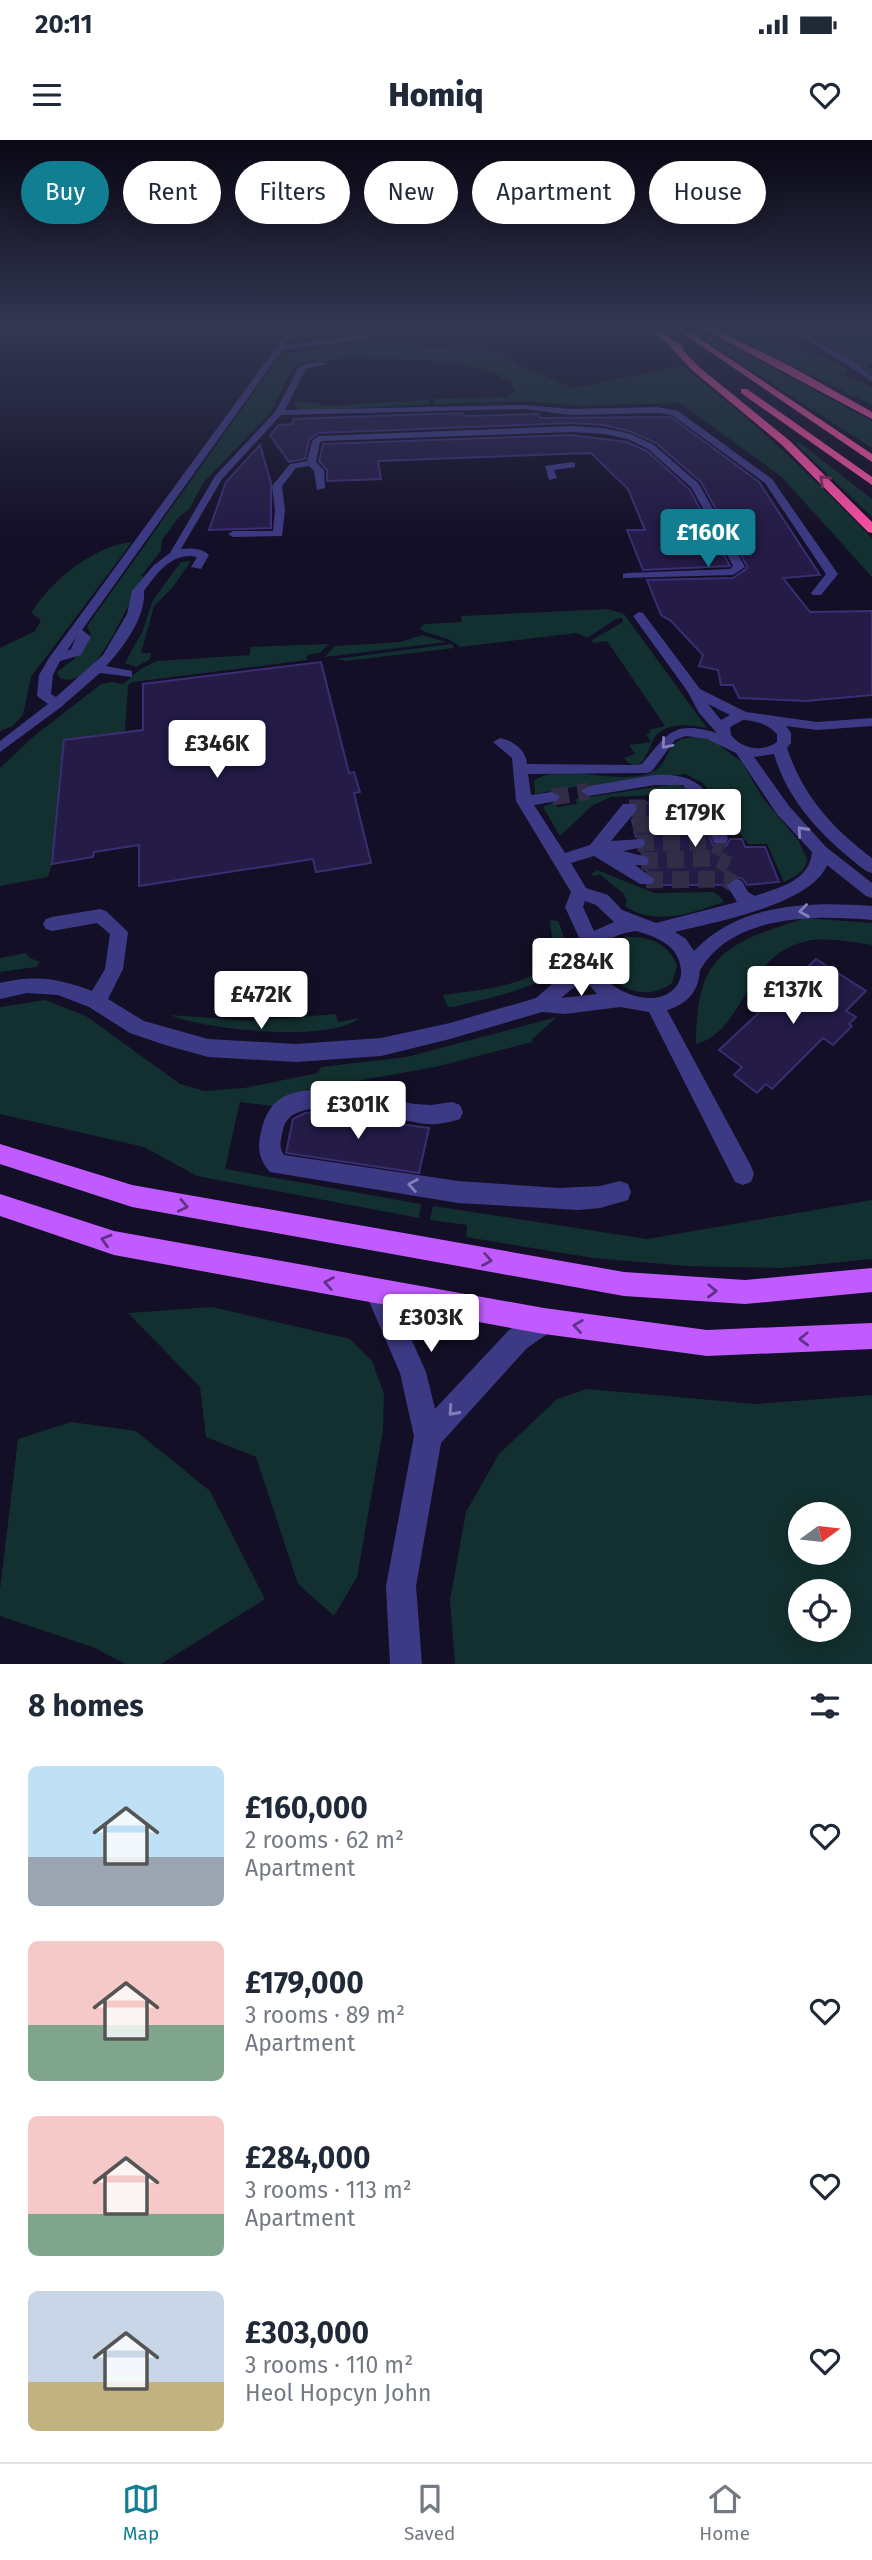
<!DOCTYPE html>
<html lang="en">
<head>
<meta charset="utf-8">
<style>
	body { margin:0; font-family:"Fira Sans",sans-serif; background:#f2f2f3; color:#1f2937; height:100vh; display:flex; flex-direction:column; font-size:26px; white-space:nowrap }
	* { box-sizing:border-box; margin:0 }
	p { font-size:23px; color:#747a83 }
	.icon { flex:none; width:38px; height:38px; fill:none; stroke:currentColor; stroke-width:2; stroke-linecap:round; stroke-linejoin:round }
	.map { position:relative; height:1524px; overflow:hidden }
	.panel { display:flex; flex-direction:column; background:#fff; flex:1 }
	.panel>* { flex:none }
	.top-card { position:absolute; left:21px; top:21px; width:831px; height:63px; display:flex; gap:14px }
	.needle { width:46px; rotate:75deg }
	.tools { position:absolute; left:788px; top:1362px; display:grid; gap:14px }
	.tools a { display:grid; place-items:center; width:63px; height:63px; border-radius:50%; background:#fff; box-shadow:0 4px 18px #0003; font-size:35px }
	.price { position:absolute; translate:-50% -60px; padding:0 16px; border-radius:7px; background:#fff; color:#222; font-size:23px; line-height:46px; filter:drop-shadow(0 2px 4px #0008) }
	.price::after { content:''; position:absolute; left:50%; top:42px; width:21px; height:16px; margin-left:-10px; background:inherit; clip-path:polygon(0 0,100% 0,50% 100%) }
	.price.on { background:#117e91; color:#fff }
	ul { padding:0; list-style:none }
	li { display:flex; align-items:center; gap:21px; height:175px; padding:0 28px }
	li span { display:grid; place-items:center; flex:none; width:196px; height:140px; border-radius:10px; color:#555 }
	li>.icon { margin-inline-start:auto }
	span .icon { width:84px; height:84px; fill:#fffc; stroke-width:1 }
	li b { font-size:30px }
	h2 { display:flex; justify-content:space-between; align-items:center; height:84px; padding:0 28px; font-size:30px }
	.chip { padding:0 24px; border-radius:32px; background:#fff; box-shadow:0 4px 18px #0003; font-size:24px; line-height:63px }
	.chip.on { background:#117e91; color:#fff }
	.status { display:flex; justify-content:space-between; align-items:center; height:49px; padding:0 35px; background:#fff; direction:ltr }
	.status svg { height:19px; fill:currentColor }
	header { display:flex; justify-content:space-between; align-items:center; height:91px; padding:0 28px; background:#fff; font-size:32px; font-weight:800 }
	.tabs { display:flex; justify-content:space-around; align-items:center; height:98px; border-top:2px solid #e0e1e3; background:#fff; font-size:19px; color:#747a83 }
	.tabs a { display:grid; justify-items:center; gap:4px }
	.tabs .on { color:#117e91 }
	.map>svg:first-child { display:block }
	.green { fill:#12302f; fill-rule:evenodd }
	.building { fill:#241b47; stroke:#3b2d73; stroke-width:2 }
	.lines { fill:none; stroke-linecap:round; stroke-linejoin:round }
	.minor-tunnel { stroke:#312d47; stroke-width:17; stroke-dasharray:17 9; stroke-linecap:butt }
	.minor { fill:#3d3a85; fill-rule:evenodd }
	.major { fill:#c25bff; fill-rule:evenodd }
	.highway { fill:#ff4fa3; fill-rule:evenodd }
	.oneway { stroke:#7d2c5e }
	.oneway2 { stroke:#837fbc }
	.oneway3 { stroke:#623188 }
</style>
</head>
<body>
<div class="status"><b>20:11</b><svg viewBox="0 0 49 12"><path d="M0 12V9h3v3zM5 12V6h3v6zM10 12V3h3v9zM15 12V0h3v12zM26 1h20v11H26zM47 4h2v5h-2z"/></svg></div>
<header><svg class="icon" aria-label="menu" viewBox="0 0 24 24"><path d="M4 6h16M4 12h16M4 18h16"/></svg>Homiq<svg class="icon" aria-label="heart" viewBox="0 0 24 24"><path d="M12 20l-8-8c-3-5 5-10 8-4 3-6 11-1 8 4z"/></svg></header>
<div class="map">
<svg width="872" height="1524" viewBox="0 0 872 1524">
	<rect width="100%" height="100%" fill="#130f26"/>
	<g class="green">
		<polygon points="336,186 446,186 291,201 297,193 338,189"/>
		<polygon points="683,186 693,186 872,281 872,308"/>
		<polygon points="710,186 757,186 753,187 801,211 834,221 848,229 844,235 872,247 872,265"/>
		<polygon points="819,186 872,186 872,224 865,225 872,229 872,235 827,203 831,202 822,197 838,195"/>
		<path d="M410 195 427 209 476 204 502 213 518 225 573 248 682 226C751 278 812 336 872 398V437L782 337 680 263 579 266 523 261 435 264 433 259 509 257 508 254 516 253 510 241 501 238 499 235 456 221 350 218 302 223 294 226 271 272 203 343 190 368 179 377 162 400 161 411 141 436 144 437C129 457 94 557 59 537L57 532 74 519 91 494 87 486 277 220 296 212Z"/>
		<polygon points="429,260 430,264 312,270 299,269 294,265 296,262 321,263 322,266"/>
		<polygon points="800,303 872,359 872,377 796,304"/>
		<path d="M132 402 31 537 23 575 13 586 0 591V508L35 491 41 480 31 473C51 441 93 406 132 402Z"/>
		<polygon points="191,421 173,447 154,466 141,513 151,513 150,519 136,527 125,523 143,490 153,460 181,422"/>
		<path d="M608 469 624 474 707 588C690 585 673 582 658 593 649 600 644 642 624 618L635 614 629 605 651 602 646 594 651 593 649 590 665 586 607 501 593 503 592 500 623 482 622 478 616 479 587 498 577 493 460 507C450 496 433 497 420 489L424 484 462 482 461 476Z"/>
		<polygon points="422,495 446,502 325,517 335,506 401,502"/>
		<polygon points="329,504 320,513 307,515 307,520 133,542 128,545 125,592 64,601 52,724 48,737 0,746 0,628 33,597 101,544 112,542 123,544 141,529 157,521 250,515 250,507"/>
		<polygon points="452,504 454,508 346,521 336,519"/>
		<path d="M700 597 715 602 742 622 762 657 798 700 807 719C807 731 794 737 784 742L767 704H748L703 643 685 634 587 648 585 645 535 654 534 641C561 621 614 645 647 634 677 625 657 596 700 597Z"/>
		<polygon points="676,644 685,647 688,652 686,654 611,657 593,665 560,696 543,667 554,662 557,667 577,664 575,659"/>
		<path d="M597 730 654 753 713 752 720 756 724 762C691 773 656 787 625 766L627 761 624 754 599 734 594 736 591 734Z"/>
		<path d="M805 778 872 783V805C853 802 826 797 807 801 743 815 746 891 696 904 696 813 726 804 805 778Z"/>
		<path d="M550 780 558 781C563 792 569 811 562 823 548 848 485 858 458 866L448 867 443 855C472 850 536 847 550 819 555 808 551 792 550 780Z"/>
		<path d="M626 797C649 796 669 803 677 826L672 843C631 875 572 816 626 797Z"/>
		<polygon points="26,813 30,818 40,822 36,827 0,832 0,818"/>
		<polygon points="45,860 86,876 180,944 204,951 244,948 318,933 321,927 407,917 557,877 532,899 532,902 435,927 307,950 273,966 240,962 225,1029 421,1064 419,1078 197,1036 144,1007 0,974 0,867"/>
		<path d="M336 874 338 882 360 878C329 903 206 890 170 875L252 881Z"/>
		<polygon points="872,1060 872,1119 781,1128 686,1126 593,1118 466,1097 467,1085 430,1080 433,1066 647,1099"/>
		<polygon points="212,1167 350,1199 372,1221 384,1254 383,1290 357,1437 334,1476 298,1444 256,1317 206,1297 200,1247 128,1173"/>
		<path d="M587 1249 756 1264 872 1255V1524H455L450 1460 466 1372 499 1314 557 1259ZM800 1374H838V1412H800ZM800 1451H838V1489H800Z"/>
		<polygon points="71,1282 136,1291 210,1351 265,1459 161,1524 125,1524 95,1508 0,1476 0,1450 18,1299"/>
	</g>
	<g class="building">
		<polygon points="463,273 464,276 538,274 540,278 671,277 759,342 820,435 783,438 810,472 872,471 872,555 806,561 739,558 733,545 721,545 718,530 699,526 703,515 671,481 661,475 647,440 733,438 746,429 747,426 701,342 656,303 632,292 604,285 571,283 318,293 309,300 305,319 289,322 270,295 279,285 293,284 293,279"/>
		<polygon points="571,295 627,302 647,311 690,350 730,426 643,430 627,390 645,390 628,349 591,313 378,321 381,339 327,341 327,330 319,321 323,304"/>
		<polygon points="260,305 271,343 271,388 209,390 226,342"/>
		<polygon points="321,522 349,633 354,632 360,652 354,653 371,723 316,732 313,719 139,746 139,705 94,712 93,717 52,724 64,600 143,590 143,544"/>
		<polygon points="695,662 713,705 726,706 730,699 742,699 745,707 765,707 779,742 747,745 743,739 737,737 725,745 654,745 657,738 643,728 649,726 651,720 639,710 645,708 647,702 643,696 636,697 632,680 639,669 637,663"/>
		<polygon points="816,819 866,851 846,871 856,877 849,884 852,886 833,905 823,898 772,949 766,944 757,953 734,935 742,927 719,910"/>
		<polygon points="324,971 334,971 333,975 429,988 419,1033 286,1013 293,979 305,973"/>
	</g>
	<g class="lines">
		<g class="minor-tunnel">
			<polyline points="552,657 589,651"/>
			<polyline points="629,668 700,668"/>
			<polyline points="633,685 704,684"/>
			<polyline points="637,703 709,702 723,709"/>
			<polyline points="641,721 714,718 729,725"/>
			<polyline points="646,740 726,739 736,745"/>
		</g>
		<g class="minor">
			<path d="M292 186H298L285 205 447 186H467L282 210 82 490 91 497 81 515 60 521 53 535 51 554 56 557 103 515 127 474 132 451 154 425 170 413 215 336 275 272 299 227C305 223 321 220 328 224L306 229 285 270 524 265 571 269 658 267 678 271 772 339 838 434 821 455H813L811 453 826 434 765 343 672 275 658 273 571 275 524 269 281 275 222 339 181 409C191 408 202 408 209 415L201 429 191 427 197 417C173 411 156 434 144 451 146 477 123 508 106 526L132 531V537L100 533 61 567 0 612V601L48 564 37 556 39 535 49 518ZM76 497 71 509 67 511Z"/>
			<polygon points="802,193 849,218 872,236 872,242 843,222 800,196"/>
			<polygon points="571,286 604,288 631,294 654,305 699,344 745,427 733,435 623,438 623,434 627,433 730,429 733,426 692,348 648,309 628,299 604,294 571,292 323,301 320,302 316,322 324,330 325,348 317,350 314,331 309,326 296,328 282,346 285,370 282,396 233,397 228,394 233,391 273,391 275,370 272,346 290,324 307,321 312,301 318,296"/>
			<polygon points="572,322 575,323 575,327 554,330 557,338 549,340 545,326"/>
			<path d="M639 472 643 473 700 549 746 572 817 582 872 578V586L817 590 786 586 791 593V603L787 608C803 656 832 688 872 718V733L866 731C826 700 789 665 774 614L754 617 789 666 826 707 872 743V758L866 756 827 725C811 765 714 782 675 792L686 799 694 811C739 763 810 761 872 766V780C818 775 735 774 702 827 699 831 700 832 699 837 696 855 684 865 667 870L751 1026 754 1034 751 1042 743 1045 735 1042 649 872 620 867 565 874 542 872 450 899 381 916 296 922 208 917 165 905 130 893 89 867 58 855 27 853 0 859V843C37 835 57 838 92 851L105 829 110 794 97 783 52 791 46 789 43 784 46 779 52 777 100 769 106 771 128 792 123 829 108 859 144 881 208 899 296 904 381 898 450 883 536 858 575 824 582 804 565 767 571 752 516 661 512 618 493 602 500 598C514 601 526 610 527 624L636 625 642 624C668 593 673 580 717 593L699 573 688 552 633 476ZM708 564 730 575 721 580ZM743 580C757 581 767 584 777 594V602C762 613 742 609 731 595L730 587ZM686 596 707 599 736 613 777 674 812 712C810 741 778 748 755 756L748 752 742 741 736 739 727 745 737 762 656 783 622 770 608 755 586 748 571 723 594 716 640 744H652L655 740 635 725H647L649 721 647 717 623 711 643 707 645 703 643 699 611 701 635 672 637 668 635 664H623L590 705 565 713 534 665 557 661 560 657 552 652 531 655 528 634 647 633 652 631 675 600ZM585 761 596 765 614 782 594 791 583 767ZM636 791C657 797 679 805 681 830 682 839 677 848 669 853 650 866 614 852 601 834 583 808 615 793 636 791ZM584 839 597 854 561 858Z"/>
			<path d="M655 635C704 632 714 657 728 699L726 703H714L697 661 683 645H655L589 656 581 651 589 646Z"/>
			<path d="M326 949 415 964 431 965 452 962 460 965 463 972 460 979C450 982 438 985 428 984 397 982 291 946 283 990 281 999 278 1007 284 1015L458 1041 559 1048 600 1046 620 1041 628 1044 631 1052 628 1060 600 1068 579 1070 458 1063 270 1032C259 1020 257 1008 261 992 269 955 291 950 326 949Z"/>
			<polygon points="377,1140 386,1143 426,1232 435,1269 509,1190 544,1168 553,1172 557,1181 553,1190 527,1208 441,1303 416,1446 422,1524 390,1524 386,1446 414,1296 400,1233 365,1152 368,1143"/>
		</g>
		<g class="major">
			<polygon points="0,1004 132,1045 624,1132 745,1140 872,1128 872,1152 745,1164 624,1156 132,1067 0,1024"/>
			<polygon points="0,1054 114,1091 544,1168 707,1190 872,1183 872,1209 707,1216 544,1194 114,1115 0,1076"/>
		</g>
		<g class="highway">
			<polygon points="642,186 651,186 683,206 683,210 699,227 790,301 872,382 872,393 868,392 782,305 693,231 666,202"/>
			<polygon points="672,186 681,186 872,314 872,322"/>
			<polygon points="698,186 708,186 792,227 872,272 872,279"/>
			<polygon points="741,249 747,249 872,337 872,345 741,253"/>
		</g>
	</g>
	<defs><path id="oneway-chevron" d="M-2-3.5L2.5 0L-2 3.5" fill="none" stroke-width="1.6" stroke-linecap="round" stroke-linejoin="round" transform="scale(1.75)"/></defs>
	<use class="oneway" href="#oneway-chevron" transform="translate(824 340) rotate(-136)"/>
	<g class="oneway2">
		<use href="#oneway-chevron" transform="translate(666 604) rotate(131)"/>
		<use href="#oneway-chevron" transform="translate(802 691) rotate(-132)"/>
		<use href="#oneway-chevron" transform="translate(804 771) rotate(172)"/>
		<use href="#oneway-chevron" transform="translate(413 1045) rotate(-171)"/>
		<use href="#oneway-chevron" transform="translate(453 1271) rotate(132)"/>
	</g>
	<g class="oneway3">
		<use href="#oneway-chevron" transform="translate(183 1066) rotate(12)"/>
		<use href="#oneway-chevron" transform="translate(106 1100) rotate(-163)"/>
		<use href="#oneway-chevron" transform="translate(487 1120) rotate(10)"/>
		<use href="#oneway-chevron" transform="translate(329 1143) rotate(-170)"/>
		<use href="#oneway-chevron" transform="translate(712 1151) rotate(2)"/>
		<use href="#oneway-chevron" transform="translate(578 1186) rotate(-172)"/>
		<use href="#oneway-chevron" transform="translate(804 1199) rotate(178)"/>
	</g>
	<linearGradient id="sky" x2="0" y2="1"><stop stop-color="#0a0815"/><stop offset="0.47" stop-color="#333752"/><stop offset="1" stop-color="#333752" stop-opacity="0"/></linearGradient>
	<rect width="872" height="399" fill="url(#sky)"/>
</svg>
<div class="tools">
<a><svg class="needle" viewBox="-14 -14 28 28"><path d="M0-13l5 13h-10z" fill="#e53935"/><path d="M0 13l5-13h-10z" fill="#747a83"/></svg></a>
<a><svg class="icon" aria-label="locate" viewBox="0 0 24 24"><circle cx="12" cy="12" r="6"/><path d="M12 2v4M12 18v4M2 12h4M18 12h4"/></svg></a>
</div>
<b class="price on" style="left:708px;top:429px">£160K</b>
<b class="price" style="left:217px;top:640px">£346K</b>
<b class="price" style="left:695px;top:709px">£179K</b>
<b class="price" style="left:581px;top:858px">£284K</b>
<b class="price" style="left:793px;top:886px">£137K</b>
<b class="price" style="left:261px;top:891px">£472K</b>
<b class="price" style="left:358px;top:1001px">£301K</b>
<b class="price" style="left:431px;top:1214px">£303K</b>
<div class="top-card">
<a class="chip on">Buy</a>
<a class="chip">Rent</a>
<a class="chip">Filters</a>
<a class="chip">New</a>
<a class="chip">Apartment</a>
<a class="chip">House</a>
</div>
</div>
<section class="panel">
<h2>8 homes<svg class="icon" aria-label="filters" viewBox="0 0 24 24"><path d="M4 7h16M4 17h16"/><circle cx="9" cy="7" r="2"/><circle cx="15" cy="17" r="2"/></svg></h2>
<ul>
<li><span style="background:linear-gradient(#bfe0f5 65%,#9aa5b1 0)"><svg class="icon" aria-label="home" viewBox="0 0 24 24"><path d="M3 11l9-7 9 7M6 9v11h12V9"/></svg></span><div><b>£160,000</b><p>2 rooms · 62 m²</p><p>Apartment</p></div><svg class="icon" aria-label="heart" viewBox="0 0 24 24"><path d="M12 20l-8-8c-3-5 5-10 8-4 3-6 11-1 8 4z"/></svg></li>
<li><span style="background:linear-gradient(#f6c9c9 60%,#7fa58c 0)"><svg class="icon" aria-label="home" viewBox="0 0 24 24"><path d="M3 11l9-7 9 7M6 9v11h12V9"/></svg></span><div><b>£179,000</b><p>3 rooms · 89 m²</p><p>Apartment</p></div><svg class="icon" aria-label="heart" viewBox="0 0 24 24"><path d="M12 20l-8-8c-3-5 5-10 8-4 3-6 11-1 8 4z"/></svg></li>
<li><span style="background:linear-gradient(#f6c9c9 70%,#7fa58c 0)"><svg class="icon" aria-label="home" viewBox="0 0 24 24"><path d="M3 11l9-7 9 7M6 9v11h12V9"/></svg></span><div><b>£284,000</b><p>3 rooms · 113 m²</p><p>Apartment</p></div><svg class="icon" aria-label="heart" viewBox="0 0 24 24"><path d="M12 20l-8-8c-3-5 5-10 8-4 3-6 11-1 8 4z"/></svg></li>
<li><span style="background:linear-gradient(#c9d6e8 65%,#c2b280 0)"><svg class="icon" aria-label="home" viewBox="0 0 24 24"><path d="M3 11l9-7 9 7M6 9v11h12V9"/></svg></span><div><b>£303,000</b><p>3 rooms · 110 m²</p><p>Heol Hopcyn John</p></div><svg class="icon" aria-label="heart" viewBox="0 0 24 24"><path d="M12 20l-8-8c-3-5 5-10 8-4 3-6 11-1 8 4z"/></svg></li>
</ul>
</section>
<nav class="tabs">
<a class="on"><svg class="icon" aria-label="map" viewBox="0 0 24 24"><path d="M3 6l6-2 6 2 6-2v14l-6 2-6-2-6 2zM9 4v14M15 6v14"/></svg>Map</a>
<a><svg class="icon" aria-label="saved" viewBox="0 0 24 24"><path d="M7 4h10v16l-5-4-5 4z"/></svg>Saved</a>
<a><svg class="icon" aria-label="home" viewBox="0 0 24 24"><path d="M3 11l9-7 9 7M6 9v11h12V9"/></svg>Home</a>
</nav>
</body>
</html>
